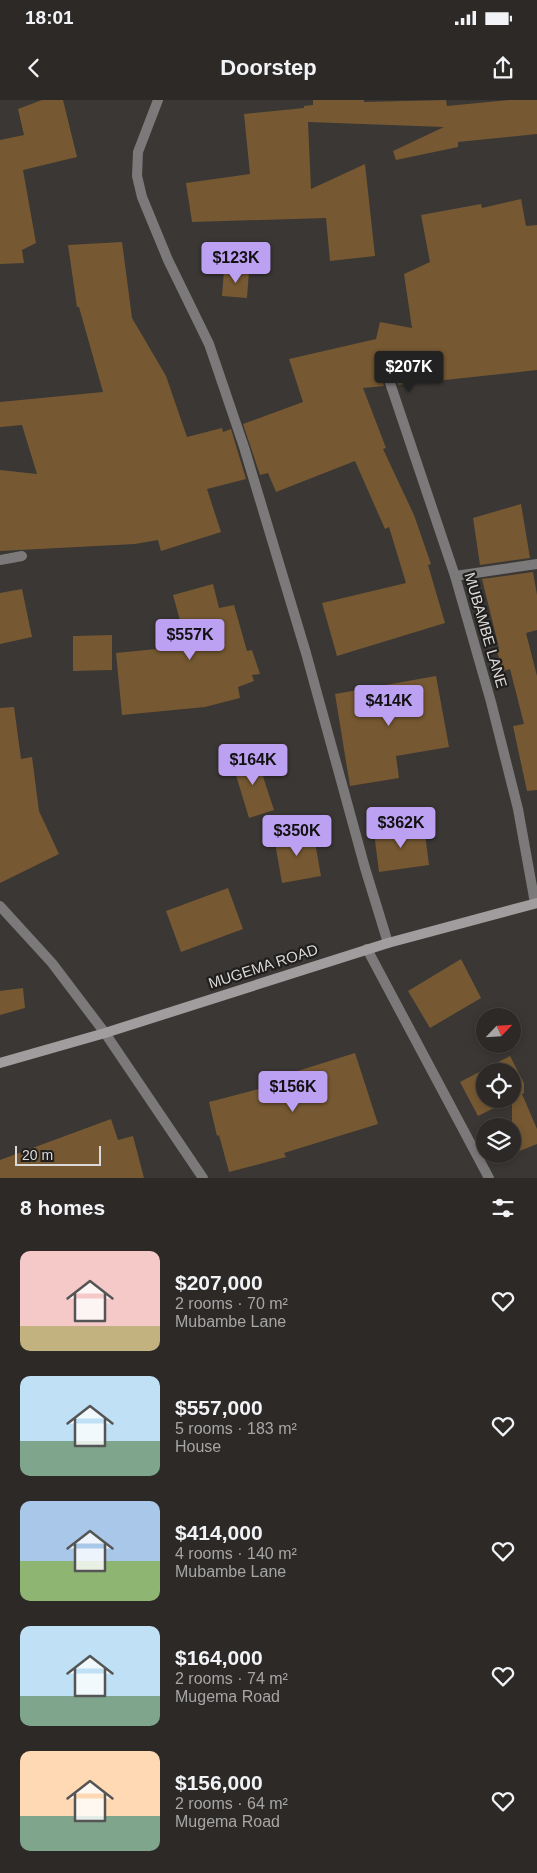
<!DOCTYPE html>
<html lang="en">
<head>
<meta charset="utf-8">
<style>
	body { margin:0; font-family:Arial,sans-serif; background:#34312f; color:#f1f3f6; height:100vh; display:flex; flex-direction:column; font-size:19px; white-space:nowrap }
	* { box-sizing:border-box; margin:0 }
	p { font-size:16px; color:#a6a6a7 }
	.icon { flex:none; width:28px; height:28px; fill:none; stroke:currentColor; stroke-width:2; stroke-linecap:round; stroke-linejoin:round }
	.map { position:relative; height:1078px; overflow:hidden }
	.panel { display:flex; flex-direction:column; background:#2c2927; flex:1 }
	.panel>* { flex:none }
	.needle { width:32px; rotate:65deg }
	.fabs { position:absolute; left:476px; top:908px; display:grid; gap:10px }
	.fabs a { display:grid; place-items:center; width:45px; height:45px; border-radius:50%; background:#2c2927; box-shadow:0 2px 8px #0003,0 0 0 1px #484544; font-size:25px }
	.scale { position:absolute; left:15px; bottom:12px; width:86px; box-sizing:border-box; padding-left:5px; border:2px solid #dcdad8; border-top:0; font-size:14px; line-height:18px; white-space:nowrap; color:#dcdad8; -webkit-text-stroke:4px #201f1e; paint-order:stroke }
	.price { position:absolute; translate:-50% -42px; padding:0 11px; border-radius:5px; background:#bca0f2; color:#111; font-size:16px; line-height:32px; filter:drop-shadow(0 1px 2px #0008) }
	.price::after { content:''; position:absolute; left:50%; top:30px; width:15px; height:11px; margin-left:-8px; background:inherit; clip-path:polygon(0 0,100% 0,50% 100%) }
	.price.on { background:#222; color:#fff }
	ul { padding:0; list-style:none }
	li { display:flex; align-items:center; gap:15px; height:125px; padding:0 20px }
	li span { display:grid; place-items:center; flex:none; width:140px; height:100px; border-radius:10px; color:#555 }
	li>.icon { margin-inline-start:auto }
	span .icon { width:60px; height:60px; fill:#fffc; stroke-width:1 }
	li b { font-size:21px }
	h2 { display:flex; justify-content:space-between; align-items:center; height:60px; padding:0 20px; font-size:21px }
	.status { display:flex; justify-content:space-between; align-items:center; height:35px; padding:0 25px; background:#2c2927; direction:ltr }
	.status svg { height:14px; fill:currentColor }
	header { display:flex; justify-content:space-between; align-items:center; height:65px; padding:0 20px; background:#2c2927; font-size:22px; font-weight:800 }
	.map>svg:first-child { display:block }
	.building { fill:#765932 }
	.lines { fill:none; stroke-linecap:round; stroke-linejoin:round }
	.street { stroke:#7b7979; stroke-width:10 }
	.secondary { stroke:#a19d9e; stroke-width:10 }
	.labels { text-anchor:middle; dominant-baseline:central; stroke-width:4.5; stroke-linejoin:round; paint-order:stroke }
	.street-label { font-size:15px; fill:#dcdad8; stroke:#201f1e }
</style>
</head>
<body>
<div class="status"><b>18:01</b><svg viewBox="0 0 49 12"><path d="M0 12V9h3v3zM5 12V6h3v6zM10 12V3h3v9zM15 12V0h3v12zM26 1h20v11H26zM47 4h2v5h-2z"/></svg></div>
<header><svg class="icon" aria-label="back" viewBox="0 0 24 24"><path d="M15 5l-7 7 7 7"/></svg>Doorstep<svg class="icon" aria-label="share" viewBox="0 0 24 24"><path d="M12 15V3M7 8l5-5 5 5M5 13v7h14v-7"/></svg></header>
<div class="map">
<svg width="537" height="1078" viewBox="0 0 537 1078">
	<rect width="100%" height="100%" fill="#3a3734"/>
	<g class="building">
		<polygon points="42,0 63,0 77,57 23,70 36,143 22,150 24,163 0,164 0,40 24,35 18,9"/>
		<polygon points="313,0 364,0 364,2 446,0 447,6 509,0 537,0 537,34 458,42 458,47 396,60 393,51 444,27 308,22 311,89 365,64 375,156 330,161 326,118 192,122 186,83 250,74 244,14 304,8 304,6 313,5"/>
		<polygon points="521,99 526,126 537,125 537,270 398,285 392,268 388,264 384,264 379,270 384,286 363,288 386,348 383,349 414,415 431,464 428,465 445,523 337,556 322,503 406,483 389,427 385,429 355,361 276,392 268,373 260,375 243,324 303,302 289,259 376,239 380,222 412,228 404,174 430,162 421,115 481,104 482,108"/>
		<polygon points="122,142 132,218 166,276 187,337 222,328 223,332 231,329 246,379 207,389 221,432 161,451 158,440 135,444 0,451 0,370 37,374 22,325 0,327 0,302 103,292 79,207 77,207 68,145"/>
		<polygon points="224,170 249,171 247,198 222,196"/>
		<polygon points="521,404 530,458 480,465 473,418"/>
		<polygon points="533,472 537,495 537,530 526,533 537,576 537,690 527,691 513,626 524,624 510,569 503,571 496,548 499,548 482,479"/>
		<polygon points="213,484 219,508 234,505 247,551 252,550 260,574 252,575 254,581 238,587 240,598 205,607 122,615 116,553 187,546 173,495"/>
		<polygon points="22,489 32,537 0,544 0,493"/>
		<polygon points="112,535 112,570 73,571 73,536"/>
		<polygon points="436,576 449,647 396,656 399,678 350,686 335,594"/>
		<polygon points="14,607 21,659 32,657 39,711 59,754 0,783 0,608"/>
		<polygon points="256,655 274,710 249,718 232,662"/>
		<polygon points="424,726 429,765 379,772 374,732"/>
		<polygon points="313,731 321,776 282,783 274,737"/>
		<polygon points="228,788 243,829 181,852 166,811"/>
		<polygon points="461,859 481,898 430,928 408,891"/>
		<polygon points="23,888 25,908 0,915 0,891"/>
		<polygon points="355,953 378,1024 284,1053 286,1057 229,1072 219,1035 217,1036 209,1002 290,981 288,974"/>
		<polygon points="510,956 524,983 524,993 522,994 537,1029 537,1044 512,1054 512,971 485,971 485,999 512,999 478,1016 460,982"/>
		<polygon points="111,1019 118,1040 133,1036 144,1078 0,1078 0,1060"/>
	</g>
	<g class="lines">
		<g class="street">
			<polyline points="158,0 138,52 137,76 142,97 168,160 209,244 244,347 306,553 365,768 388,843"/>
			<polyline points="386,271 455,476 491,602 518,709 535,803"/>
			<polyline points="0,460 22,456"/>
			<polyline points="455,476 537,464"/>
			<polyline points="0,806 52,863 105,933 203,1078"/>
			<polyline points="367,849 489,1078"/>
		</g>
		<polyline class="secondary" points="0,963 105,933 388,843 537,803"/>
	</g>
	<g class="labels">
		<g class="street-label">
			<text transform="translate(486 530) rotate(74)">MUBAMBE LANE</text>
			<text transform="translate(263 866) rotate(-18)">MUGEMA ROAD</text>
		</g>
	</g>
</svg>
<div class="fabs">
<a><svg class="needle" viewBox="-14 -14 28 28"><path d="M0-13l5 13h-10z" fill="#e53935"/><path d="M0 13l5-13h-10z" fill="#a6a6a7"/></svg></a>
<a><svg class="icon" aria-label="locate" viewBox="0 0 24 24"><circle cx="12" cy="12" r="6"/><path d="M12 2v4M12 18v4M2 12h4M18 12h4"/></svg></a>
<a><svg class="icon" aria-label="layers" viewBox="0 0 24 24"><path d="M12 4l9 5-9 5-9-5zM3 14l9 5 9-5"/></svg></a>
</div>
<div class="scale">20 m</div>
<b class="price" style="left:236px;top:184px">$123K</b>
<b class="price on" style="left:409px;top:293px">$207K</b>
<b class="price" style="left:190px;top:561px">$557K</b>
<b class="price" style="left:389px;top:627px">$414K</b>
<b class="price" style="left:253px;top:686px">$164K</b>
<b class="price" style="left:401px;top:749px">$362K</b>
<b class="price" style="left:297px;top:757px">$350K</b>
<b class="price" style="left:293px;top:1013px">$156K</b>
</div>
<section class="panel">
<h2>8 homes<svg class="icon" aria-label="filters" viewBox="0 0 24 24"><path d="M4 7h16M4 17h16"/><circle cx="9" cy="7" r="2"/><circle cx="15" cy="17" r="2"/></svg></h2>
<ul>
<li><span style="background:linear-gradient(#f6c9c9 75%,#c2b280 0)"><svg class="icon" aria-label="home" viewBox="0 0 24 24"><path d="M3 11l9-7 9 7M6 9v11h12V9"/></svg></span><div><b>$207,000</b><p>2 rooms · 70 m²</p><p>Mubambe Lane</p></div><svg class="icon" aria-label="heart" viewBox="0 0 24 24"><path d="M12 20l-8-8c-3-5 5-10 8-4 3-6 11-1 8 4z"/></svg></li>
<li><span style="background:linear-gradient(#bfe0f5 65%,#7fa58c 0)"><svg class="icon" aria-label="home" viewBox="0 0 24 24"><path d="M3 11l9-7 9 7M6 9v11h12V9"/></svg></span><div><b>$557,000</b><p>5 rooms · 183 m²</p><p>House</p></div><svg class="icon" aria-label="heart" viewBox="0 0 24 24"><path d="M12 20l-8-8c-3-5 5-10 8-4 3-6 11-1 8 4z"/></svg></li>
<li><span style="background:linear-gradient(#a9c7e8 60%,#8fb573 0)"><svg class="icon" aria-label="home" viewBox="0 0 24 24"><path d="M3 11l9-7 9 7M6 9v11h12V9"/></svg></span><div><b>$414,000</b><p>4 rooms · 140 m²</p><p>Mubambe Lane</p></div><svg class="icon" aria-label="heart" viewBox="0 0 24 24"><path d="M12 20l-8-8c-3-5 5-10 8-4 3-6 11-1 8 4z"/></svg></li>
<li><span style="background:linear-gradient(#bfe0f5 70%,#7fa58c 0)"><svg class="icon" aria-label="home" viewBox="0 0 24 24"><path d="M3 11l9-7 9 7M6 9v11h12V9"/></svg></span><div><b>$164,000</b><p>2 rooms · 74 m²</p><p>Mugema Road</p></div><svg class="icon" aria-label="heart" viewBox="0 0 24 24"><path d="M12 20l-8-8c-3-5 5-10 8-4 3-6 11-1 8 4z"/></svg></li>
<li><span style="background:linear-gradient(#ffd9b3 65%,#7fa58c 0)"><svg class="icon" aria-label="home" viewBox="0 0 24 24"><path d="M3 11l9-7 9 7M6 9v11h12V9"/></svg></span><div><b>$156,000</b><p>2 rooms · 64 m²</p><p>Mugema Road</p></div><svg class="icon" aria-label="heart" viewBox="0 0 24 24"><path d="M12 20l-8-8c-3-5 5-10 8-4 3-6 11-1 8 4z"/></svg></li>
</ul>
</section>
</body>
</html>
